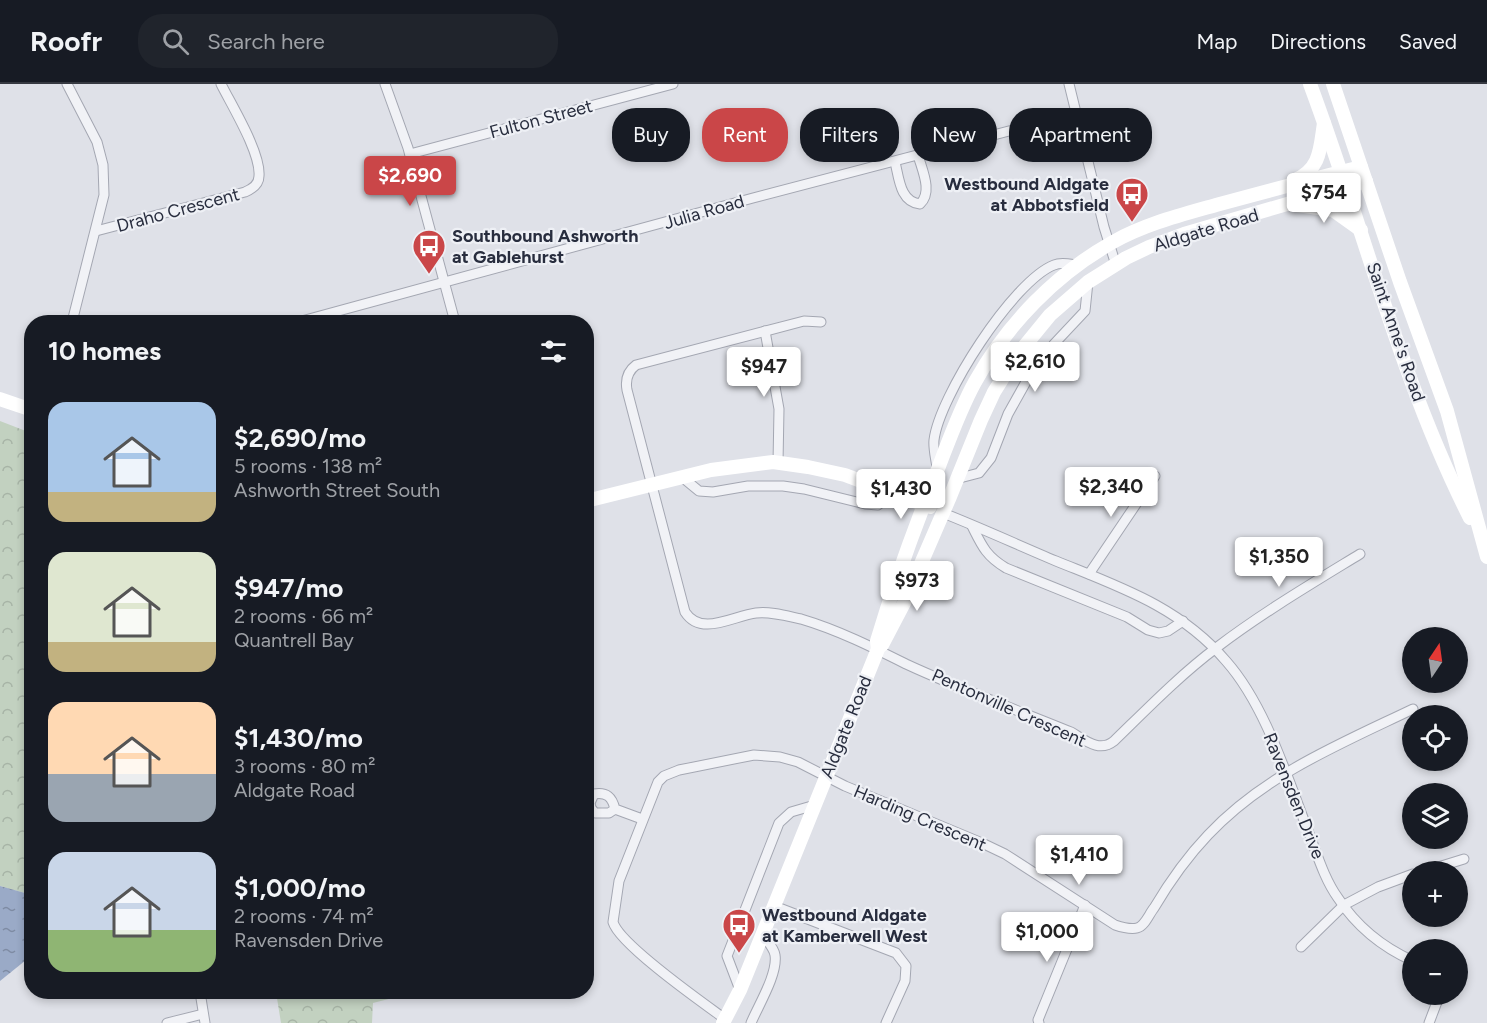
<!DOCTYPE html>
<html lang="en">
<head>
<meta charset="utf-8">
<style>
	body { margin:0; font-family:Figtree,sans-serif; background:#20242c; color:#f1f3f6; height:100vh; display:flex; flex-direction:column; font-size:22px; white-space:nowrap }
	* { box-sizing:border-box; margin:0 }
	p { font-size:20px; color:#9ea1a6 }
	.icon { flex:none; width:33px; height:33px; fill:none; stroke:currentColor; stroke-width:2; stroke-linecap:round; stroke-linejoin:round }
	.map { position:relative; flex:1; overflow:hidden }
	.drawer { position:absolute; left:24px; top:231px; width:570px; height:684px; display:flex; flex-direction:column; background:#171b24; border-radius:24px; box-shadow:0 3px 9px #0003 }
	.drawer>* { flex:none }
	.top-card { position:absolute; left:612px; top:24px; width:570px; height:54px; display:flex; gap:12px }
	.needle { width:39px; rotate:13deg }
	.controls { position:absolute; left:1402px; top:543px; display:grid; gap:12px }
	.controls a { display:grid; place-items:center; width:66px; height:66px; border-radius:50%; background:#171b24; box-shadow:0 3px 9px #0003; font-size:30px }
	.price { position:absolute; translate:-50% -51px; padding:0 14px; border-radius:6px; background:#fff; color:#222; font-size:20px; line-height:39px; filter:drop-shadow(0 2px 3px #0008) }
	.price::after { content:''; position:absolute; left:50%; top:36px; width:18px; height:14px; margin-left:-9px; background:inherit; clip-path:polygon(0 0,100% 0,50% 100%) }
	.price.active { background:#ca4648; color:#fff }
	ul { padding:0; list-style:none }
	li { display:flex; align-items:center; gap:18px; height:150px; padding:0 24px }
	li span { display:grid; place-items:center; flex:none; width:168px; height:120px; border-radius:18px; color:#555 }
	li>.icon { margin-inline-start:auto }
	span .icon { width:72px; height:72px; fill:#fffc; stroke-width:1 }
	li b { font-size:26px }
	h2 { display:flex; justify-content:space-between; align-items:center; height:72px; padding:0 24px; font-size:26px }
	.chip { padding:0 21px; border-radius:24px; background:#171b24; box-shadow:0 3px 9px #0003; font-size:21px; line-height:54px }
	.chip.active { background:#ca4648; color:#fff }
	header { display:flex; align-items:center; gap:36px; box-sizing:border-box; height:84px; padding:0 30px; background:#171b24; border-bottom:2px solid #363941 }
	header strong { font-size:28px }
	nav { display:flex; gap:33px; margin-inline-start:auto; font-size:21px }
	.search { width:420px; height:54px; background:#20242c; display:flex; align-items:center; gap:15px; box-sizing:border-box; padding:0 21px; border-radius:24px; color:#9ea1a6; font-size:22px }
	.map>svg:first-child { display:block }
	.forest { fill:url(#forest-crowns) }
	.water { fill:url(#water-ripples) }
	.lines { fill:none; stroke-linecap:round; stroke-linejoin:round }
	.street-casing { stroke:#a4a7b2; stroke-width:11 }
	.street { stroke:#f1f2f6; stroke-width:9 }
	.secondary { stroke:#fff; stroke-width:14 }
	.labels { text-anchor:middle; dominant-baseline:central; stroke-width:4.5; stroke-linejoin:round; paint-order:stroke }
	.street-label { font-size:18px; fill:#282d3e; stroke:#eef0f5 }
	.poi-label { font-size:18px; font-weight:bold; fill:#282d3e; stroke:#eef0f5; text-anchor:start }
</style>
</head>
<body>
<header>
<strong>Roofr</strong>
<div class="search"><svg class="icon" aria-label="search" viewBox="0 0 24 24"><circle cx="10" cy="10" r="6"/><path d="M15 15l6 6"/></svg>Search here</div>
<nav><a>Map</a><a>Directions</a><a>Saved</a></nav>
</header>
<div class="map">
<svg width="1487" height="939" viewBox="0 0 1487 939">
	<defs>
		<pattern id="forest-crowns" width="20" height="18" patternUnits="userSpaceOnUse" patternTransform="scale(1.5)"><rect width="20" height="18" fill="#c2d1c0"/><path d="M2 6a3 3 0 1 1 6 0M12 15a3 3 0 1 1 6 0" fill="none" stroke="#a7b4a6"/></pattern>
		<pattern id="water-ripples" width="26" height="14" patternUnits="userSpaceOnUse" patternTransform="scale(1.5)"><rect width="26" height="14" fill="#9aaac7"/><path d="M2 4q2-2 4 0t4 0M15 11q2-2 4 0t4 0" fill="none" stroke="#7e8ba3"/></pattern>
	</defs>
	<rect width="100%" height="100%" fill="#dfe1e8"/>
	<g class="forest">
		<polygon points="0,337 31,349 31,811 0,802"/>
		<polygon points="276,908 416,908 373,919 372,939 281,939"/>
	</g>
	<polygon class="water" points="0,802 32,811 31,872 0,897"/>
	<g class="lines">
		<g class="street-casing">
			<g id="street">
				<polyline points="67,0 97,58 103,81 104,111 72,238"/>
				<polyline points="385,0 408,64 455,238"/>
				<polyline points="1069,0 1104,143 1116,181"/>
				<polyline points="410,70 673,0"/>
				<path d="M895 78C899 94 900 118 920 120 933 108 922 86 918 71"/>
				<path d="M96 147 245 108C252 105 259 101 259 92 261 69 232 22 221 0"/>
				<polyline points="298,238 753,114 1074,30"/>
				<path d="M821 238 804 237 636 281C628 287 625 295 627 306L685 528C701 553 733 532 756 529 770 527 787 532 801 535 838 546 872 563 906 580 960 605 1017 626 1071 648 1085 656 1099 669 1114 657 1147 625 1180 591 1216 564 1262 529 1311 500 1360 470"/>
				<polyline points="765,247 779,325 778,379"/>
				<path d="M937 384C936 375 933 365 934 356 939 313 1013 197 1054 181 1061 178 1069 180 1076 181"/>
				<polyline points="682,393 699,407 713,408 748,402 783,402 804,405 865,420 878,421 893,409"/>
				<polyline points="956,395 979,389 991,374 1008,330 1027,296 1054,260 1085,227 1088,198"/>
				<path d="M943 429C981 444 1018 461 1056 477 1120 503 1180 523 1226 577 1266 622 1288 696 1310 752 1318 773 1325 796 1338 814 1357 843 1382 863 1413 877"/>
				<path d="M972 442C982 462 986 472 1006 484L1127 533 1148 546 1159 549 1168 547 1183 537"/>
				<polyline points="1089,490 1155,392"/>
				<path d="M615 725C612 713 607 708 594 710L590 719 591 724 595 729H609L615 725 642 735"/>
				<polyline points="1422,788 1464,775"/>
				<polyline points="774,822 896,869 906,882 905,897 886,939"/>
				<polyline points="1301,863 1344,821 1378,803 1413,790"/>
				<polyline points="740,906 727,872 779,739 791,728 815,721"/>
				<polyline points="200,908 205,939"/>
				<path d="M725 935C703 919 619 860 613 838L619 797 658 698 664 692 679 686 754 671 780 673 798 678 845 702 982 759 1005 770 1115 841C1121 843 1130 846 1137 844 1145 842 1149 830 1154 824 1170 797 1187 773 1208 751 1264 691 1340 660 1413 625"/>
				<polyline points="167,939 203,930"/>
				<path d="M751 939C758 922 778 890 775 871 774 864 767 857 763 851"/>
				<polyline points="1039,939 1038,936 1085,821"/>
				<polyline points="1429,939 1440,910"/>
			</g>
		</g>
		<use href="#street" class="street"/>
		<g class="secondary">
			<path d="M1310 0C1364 144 1400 296 1470 434"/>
			<polyline points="1333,0 1400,198 1447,327 1487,473"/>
			<path d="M1295 96C1321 85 1320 64 1324 39"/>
			<polyline points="1297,121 1333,126 1361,146"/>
			<polyline points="0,315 32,326"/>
			<polyline points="586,417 711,386 773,378 808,383 845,391 930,423"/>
			<polyline points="882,561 904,519 949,415 981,336 994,308 1018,270 1050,231 1088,198 1126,174 1149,163 1184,150 1366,97"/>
			<path d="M723 939 740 906 757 864 878 565 877 557C894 500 914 445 936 390 948 359 959 327 975 298 1007 240 1056 190 1113 158 1145 140 1181 131 1216 121 1264 108 1312 95 1361 83"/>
		</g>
	</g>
	<defs>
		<g id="bus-pin" transform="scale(1.725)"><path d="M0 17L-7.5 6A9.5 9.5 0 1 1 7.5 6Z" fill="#ca4648" stroke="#eef0f5"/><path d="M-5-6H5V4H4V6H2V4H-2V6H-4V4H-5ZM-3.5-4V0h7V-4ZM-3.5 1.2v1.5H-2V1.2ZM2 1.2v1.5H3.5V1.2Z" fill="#fff"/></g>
	</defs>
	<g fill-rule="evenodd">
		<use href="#bus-pin" x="1132" y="110"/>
		<use href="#bus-pin" x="429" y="162"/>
		<use href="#bus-pin" x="739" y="841"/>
	</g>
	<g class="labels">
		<g class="street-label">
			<text transform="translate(541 35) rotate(-15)">Fulton Street</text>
			<text transform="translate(178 126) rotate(-15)">Draho Crescent</text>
			<text transform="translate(704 128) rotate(-16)">Julia Road</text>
			<text transform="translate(1206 146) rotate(-17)">Aldgate Road</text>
			<text transform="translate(1396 248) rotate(71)">Saint Anne's Road</text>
			<text transform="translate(1009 624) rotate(24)">Pentonville Crescent</text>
			<text transform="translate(846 643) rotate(-68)">Aldgate Road</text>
			<text transform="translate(1294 712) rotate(68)">Ravensden Drive</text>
			<text transform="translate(920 734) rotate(23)">Harding Crescent</text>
		</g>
		<g class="poi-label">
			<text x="1109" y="100" text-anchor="end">Westbound Aldgate<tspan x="1109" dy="21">at Abbotsfield</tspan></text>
			<text x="452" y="152">Southbound Ashworth<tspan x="452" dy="21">at Gablehurst</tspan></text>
			<text x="762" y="831">Westbound Aldgate<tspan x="762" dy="21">at Kamberwell West</tspan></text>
		</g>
	</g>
</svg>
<div class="controls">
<a><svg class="needle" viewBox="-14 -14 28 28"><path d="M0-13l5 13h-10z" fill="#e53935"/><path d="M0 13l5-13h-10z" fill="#9ea1a6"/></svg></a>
<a><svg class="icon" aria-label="locate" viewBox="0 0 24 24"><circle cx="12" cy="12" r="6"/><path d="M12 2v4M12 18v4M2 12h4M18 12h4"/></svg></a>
<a><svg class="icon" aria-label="layers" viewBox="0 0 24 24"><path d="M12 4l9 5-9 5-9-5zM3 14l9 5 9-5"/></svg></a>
<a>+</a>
<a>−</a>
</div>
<b class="price active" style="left:410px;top:123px">$2,690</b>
<b class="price" style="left:1324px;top:140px">$754</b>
<b class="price" style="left:1035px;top:309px">$2,610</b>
<b class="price" style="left:764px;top:314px">$947</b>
<b class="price" style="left:1111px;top:434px">$2,340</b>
<b class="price" style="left:901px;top:436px">$1,430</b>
<b class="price" style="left:1279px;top:504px">$1,350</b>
<b class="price" style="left:917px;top:528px">$973</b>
<b class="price" style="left:1079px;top:802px">$1,410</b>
<b class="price" style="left:1047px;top:879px">$1,000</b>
<div class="top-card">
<a class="chip">Buy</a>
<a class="chip active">Rent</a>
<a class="chip">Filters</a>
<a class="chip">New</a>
<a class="chip">Apartment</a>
</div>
<section class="drawer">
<h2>10 homes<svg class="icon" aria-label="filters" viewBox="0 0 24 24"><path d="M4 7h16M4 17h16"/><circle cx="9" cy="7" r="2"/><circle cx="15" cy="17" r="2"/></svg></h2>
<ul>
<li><span style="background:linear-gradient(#a9c7e8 75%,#c2b280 0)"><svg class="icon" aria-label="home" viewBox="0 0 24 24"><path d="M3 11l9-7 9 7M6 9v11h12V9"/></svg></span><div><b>$2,690/mo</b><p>5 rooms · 138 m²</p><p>Ashworth Street South</p></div></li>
<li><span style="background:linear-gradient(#dfe7d0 75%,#c2b280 0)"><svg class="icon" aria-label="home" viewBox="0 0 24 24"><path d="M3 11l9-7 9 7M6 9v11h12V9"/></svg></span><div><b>$947/mo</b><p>2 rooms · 66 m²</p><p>Quantrell Bay</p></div></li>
<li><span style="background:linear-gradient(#ffd9b3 60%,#9aa5b1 0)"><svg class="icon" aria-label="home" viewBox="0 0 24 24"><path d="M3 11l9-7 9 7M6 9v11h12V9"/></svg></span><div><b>$1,430/mo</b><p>3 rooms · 80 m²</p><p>Aldgate Road</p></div></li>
<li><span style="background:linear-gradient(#c9d6e8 65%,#8fb573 0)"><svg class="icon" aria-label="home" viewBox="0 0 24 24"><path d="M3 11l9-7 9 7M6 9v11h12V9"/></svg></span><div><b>$1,000/mo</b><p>2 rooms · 74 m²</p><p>Ravensden Drive</p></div></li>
</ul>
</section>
</div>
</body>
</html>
